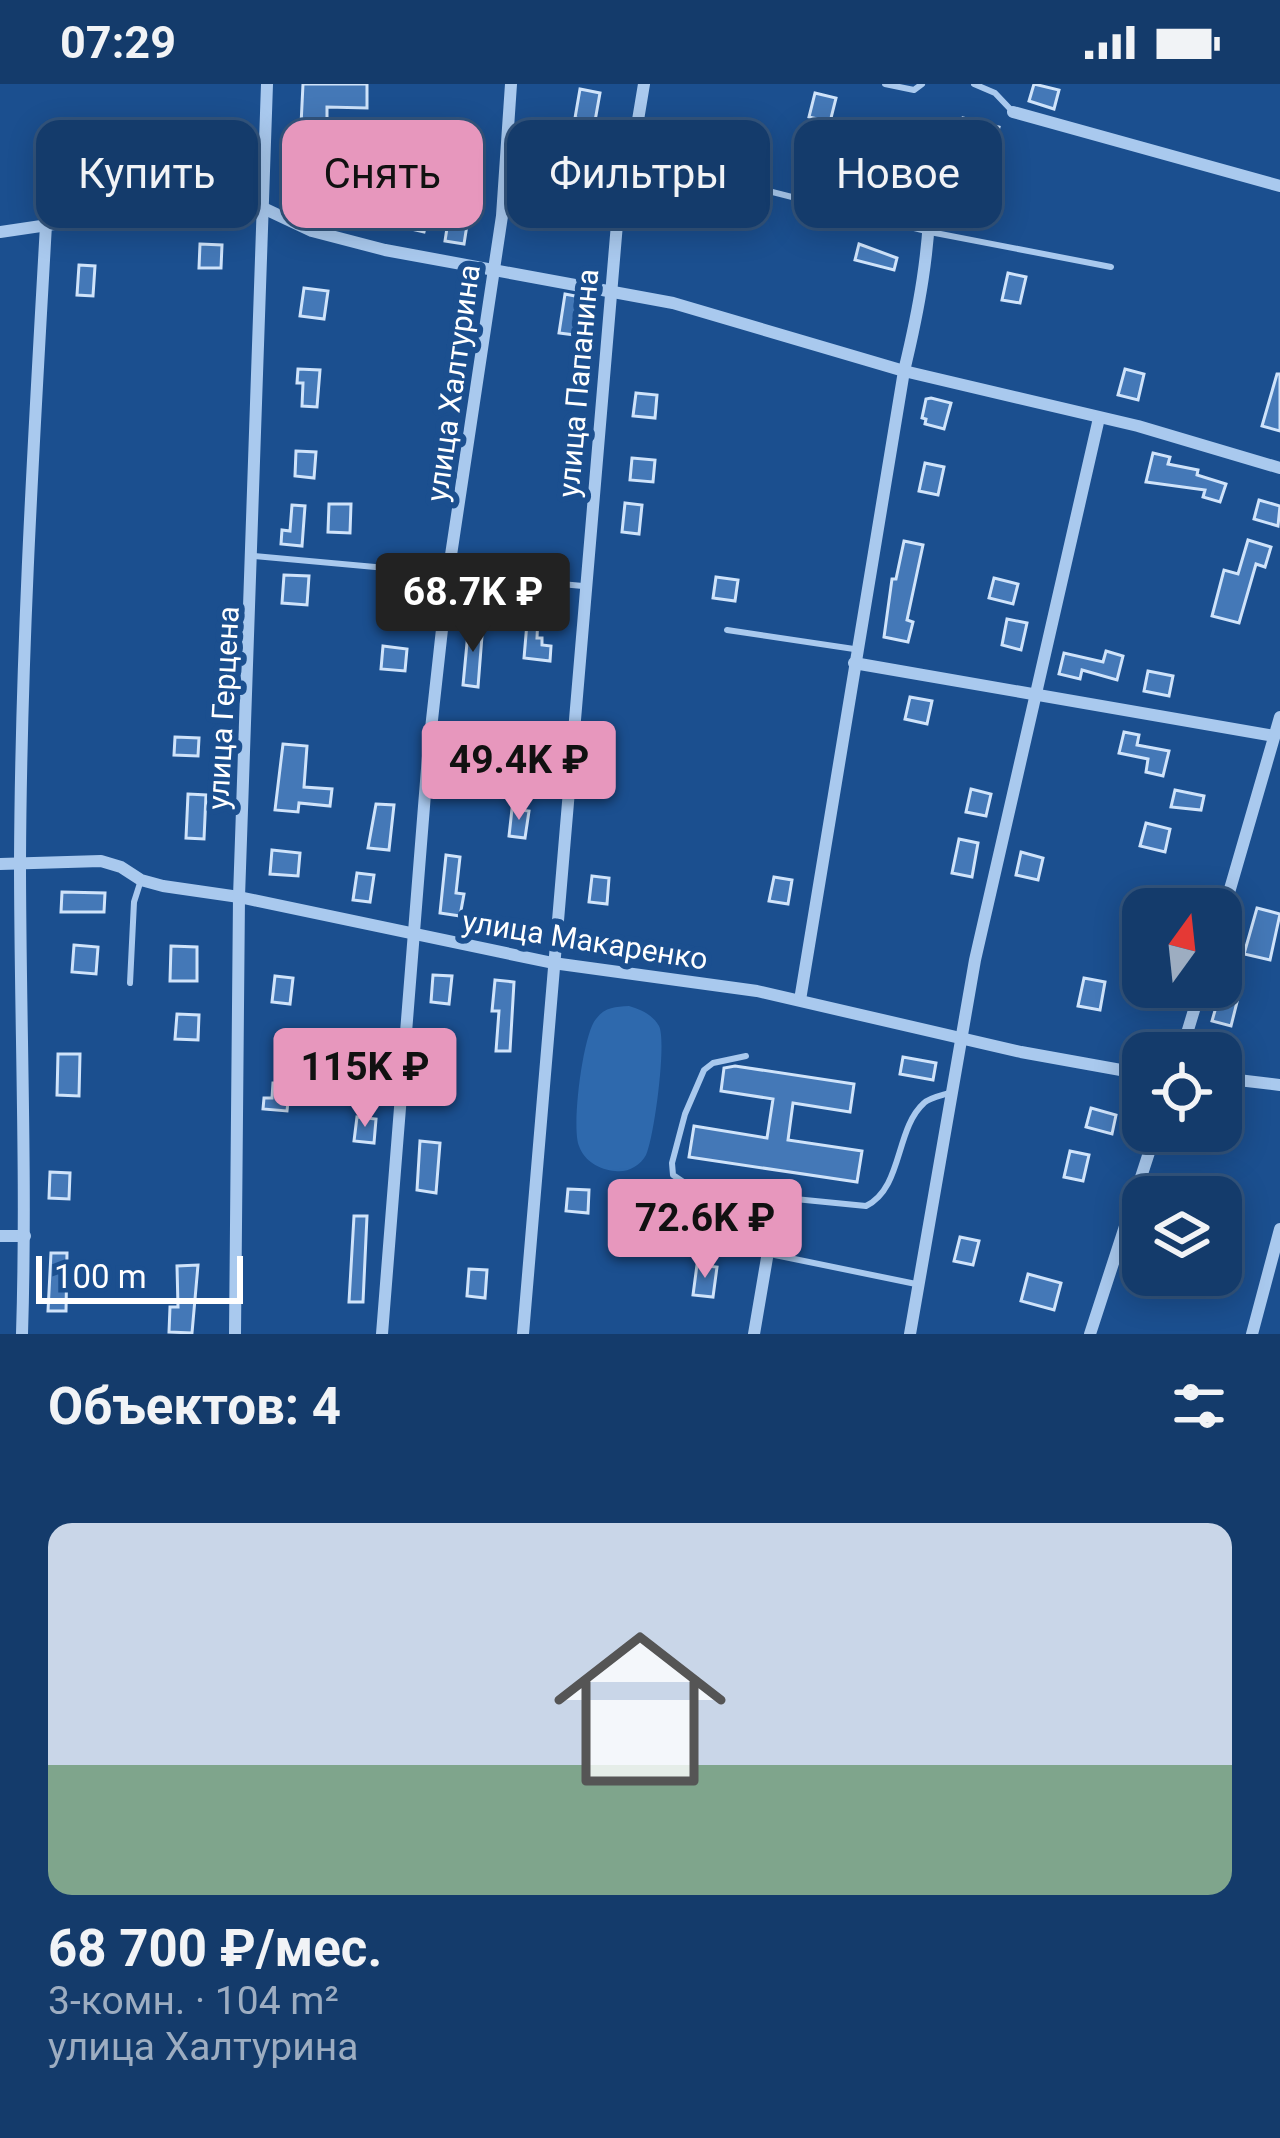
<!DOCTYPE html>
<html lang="ru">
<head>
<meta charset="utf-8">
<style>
	body { margin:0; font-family:Roboto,sans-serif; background:#1d4271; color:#f1f3f6; height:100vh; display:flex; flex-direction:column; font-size:45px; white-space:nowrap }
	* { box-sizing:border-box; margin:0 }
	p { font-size:39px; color:#9dadc1 }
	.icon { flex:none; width:66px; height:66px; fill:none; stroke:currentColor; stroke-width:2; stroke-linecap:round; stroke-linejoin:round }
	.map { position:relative; height:1250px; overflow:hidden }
	.panel { display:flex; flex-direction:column; background:#143b6b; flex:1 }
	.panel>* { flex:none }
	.top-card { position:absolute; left:36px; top:36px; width:1209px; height:108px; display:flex; gap:24px }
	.needle { width:78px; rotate:15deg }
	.tools { position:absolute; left:1122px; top:804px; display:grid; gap:24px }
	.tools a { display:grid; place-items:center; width:120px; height:120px; border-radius:24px; background:#143b6b; box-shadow:0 6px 30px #0003,0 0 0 3px #33557e; font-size:60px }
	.scale { position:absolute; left:36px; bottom:30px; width:207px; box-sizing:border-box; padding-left:12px; border:6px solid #fff; border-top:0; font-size:33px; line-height:42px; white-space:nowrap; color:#fff; -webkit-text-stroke:9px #1b4f8f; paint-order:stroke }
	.price { position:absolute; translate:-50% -102px; padding:0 27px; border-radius:12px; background:#e797bd; color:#111; font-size:39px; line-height:78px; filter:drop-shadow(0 3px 6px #0008) }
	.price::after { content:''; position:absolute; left:50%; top:72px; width:36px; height:27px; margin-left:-18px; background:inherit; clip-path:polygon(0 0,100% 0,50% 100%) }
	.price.active { background:#222; color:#fff }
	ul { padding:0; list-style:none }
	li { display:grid; align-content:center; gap:24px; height:636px; padding:0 48px }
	li span { display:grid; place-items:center; height:372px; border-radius:24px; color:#555 }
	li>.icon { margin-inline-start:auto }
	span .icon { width:216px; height:216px; fill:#fffc; stroke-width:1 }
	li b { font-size:51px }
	h2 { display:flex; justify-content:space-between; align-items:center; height:144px; padding:0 48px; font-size:51px }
	.chip { padding:0 42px; border-radius:24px; background:#143b6b; box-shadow:0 6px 30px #0003,0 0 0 3px #33557e; font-size:42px; line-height:108px }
	.chip.active { background:#e797bd; color:#111 }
	.status { display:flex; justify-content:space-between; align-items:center; height:84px; padding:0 60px; background:#143b6b; direction:ltr }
	.status svg { height:33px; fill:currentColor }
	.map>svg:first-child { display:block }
	.green { fill:#2e69ad }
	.building { fill:#4478b7; stroke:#cfe3fa; stroke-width:3 }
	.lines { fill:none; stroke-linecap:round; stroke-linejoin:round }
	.service { stroke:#a9c9ee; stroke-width:6 }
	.minor { stroke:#a9c9ee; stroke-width:12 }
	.labels { text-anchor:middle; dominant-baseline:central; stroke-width:12; stroke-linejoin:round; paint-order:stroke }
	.street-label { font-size:30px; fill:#fff; stroke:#1b4f8f }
</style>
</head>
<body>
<div class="status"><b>07:29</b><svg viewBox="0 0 49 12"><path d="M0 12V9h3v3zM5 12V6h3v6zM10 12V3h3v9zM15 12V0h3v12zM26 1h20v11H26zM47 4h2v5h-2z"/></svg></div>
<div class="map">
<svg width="1280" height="1250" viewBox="0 0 1280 1250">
	<rect width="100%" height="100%" fill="#1b4f8f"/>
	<path class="green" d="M629 922C640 925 653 931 659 942 667 958 654 1054 646 1071 640 1082 627 1089 615 1087 600 1086 584 1077 579 1062 571 1044 583 949 596 935 605 923 615 923 629 922Z"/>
	<g class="building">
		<polygon points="303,0 367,0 367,24 327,23 327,42 301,41"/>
		<polygon points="1034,0 1059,6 1054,25 1029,17"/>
		<polygon points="580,5 600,9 595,37 575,34"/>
		<polygon points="815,9 836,14 830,38 809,33"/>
		<polygon points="963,34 999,43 995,59 959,51"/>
		<polygon points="585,57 600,59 594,94 606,95 605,107 598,106 596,124 573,120"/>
		<polygon points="381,99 394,102 390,122 428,131 424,148 359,133 364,107 379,110"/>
		<polygon points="951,114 968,117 965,132 978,134 976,144 947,139"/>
		<polygon points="451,118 470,122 464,160 445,157"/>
		<polygon points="200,160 222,161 221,184 199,184"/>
		<polygon points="859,160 897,174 894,186 855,176"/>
		<polygon points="79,181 95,182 93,212 77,211"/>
		<polygon points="1008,189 1026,193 1020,219 1002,216"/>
		<polygon points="304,204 328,207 324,235 300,232"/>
		<polygon points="565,210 580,213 578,228 584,229 583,241 576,240 575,251 559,249"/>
		<polygon points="298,285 320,286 317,323 302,322 303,299 297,299"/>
		<polygon points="1125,285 1144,290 1138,316 1118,311"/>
		<polygon points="1277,290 1280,290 1280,347 1262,342"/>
		<polygon points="636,309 657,311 655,334 633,332"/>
		<polygon points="931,314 951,319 944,345 925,340 926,335 922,334 926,315"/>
		<polygon points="296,367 316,368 314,394 295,392"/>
		<polygon points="1153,369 1170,373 1168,380 1198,386 1197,391 1226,400 1220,418 1203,413 1205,406 1146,398"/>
		<polygon points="632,374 655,376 653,398 630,396"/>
		<polygon points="925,379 944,383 938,411 919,407"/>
		<polygon points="1259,416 1280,422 1278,442 1254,435"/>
		<polygon points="625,419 642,421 639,450 622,448"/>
		<polygon points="329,420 351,420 350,449 328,448"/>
		<polygon points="292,421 305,422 302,462 281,460 282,446 290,447"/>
		<polygon points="1248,456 1271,463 1265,483 1256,480 1239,539 1212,532 1224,486 1238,490"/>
		<polygon points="904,457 923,461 907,536 913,538 908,558 884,553 892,495 896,495"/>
		<polygon points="284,491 309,492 307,521 282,519"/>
		<polygon points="716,493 738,496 735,517 713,514"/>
		<polygon points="994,494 1018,500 1013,520 989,514"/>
		<polygon points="530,510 539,511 538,521 552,522 551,532 538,532 537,554 542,554 542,561 551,562 550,577 524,574 527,539 517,538 517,521 529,521"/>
		<polygon points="1007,535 1027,539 1021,566 1002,561"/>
		<polygon points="469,538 483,539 478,603 463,601"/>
		<polygon points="383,562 407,565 405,587 381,585"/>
		<polygon points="1106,567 1123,572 1117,596 1082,586 1080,595 1059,590 1064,569 1103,578"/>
		<polygon points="1148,587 1173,592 1169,612 1144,607"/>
		<polygon points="910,613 932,617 927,640 905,635"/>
		<polygon points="1124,648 1139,651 1137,661 1169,667 1163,692 1146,688 1148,675 1119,669"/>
		<polygon points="175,653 199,654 198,672 174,671"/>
		<polygon points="283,660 307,662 304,703 332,705 330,722 299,719 298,728 275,726"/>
		<polygon points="516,665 533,667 530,697 513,696"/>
		<polygon points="971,705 991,710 986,732 966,728"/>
		<polygon points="1175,706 1204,712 1201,726 1171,723"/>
		<polygon points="188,710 206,711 204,755 186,754"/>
		<polygon points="376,720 394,721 389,766 368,764"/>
		<polygon points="512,725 529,727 525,754 509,752"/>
		<polygon points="1146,739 1170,745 1165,768 1140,762"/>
		<polygon points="959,755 978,759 972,793 952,789"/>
		<polygon points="272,766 300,769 298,792 270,790"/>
		<polygon points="1021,768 1043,774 1038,796 1016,791"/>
		<polygon points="446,771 460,773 456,809 464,810 460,832 440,829"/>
		<polygon points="357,789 374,791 370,818 353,816"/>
		<polygon points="592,792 609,794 607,820 589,818"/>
		<polygon points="774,793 792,796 788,820 769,817"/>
		<polygon points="62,808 105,809 104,828 61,828"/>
		<polygon points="1257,824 1280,830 1270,876 1244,870"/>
		<polygon points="74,861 98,863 96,890 72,888"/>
		<polygon points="171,862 197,863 197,897 170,897"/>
		<polygon points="433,891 452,892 449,920 431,918"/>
		<polygon points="275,892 293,894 290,920 272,918"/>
		<polygon points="1084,894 1105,898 1100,926 1078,922"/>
		<polygon points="495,896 514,898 510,967 496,967 499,927 492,927"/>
		<polygon points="1220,909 1238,914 1231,942 1212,937"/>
		<polygon points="177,930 199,931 198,956 175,955"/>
		<polygon points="58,970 80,970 79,1012 57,1011"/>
		<polygon points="903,973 936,979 933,996 900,990"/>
		<polygon points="735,982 854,1000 850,1028 793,1019 788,1056 862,1067 857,1098 689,1073 694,1042 767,1054 773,1015 721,1007 724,984"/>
		<polygon points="273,999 290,1000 287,1027 263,1025 264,1014 272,1014"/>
		<polygon points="1091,1024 1116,1031 1112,1050 1086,1043"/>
		<polygon points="357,1033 376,1035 374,1059 354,1057"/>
		<polygon points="420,1057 440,1059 436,1109 417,1106"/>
		<polygon points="1070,1067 1089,1071 1083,1097 1064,1093"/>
		<polygon points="50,1088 70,1089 69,1115 49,1114"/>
		<polygon points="568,1105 589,1106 588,1129 566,1127"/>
		<polygon points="354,1132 367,1132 363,1218 349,1218"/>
		<polygon points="960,1153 979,1157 973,1181 954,1177"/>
		<polygon points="51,1169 67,1169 66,1227 48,1227"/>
		<polygon points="198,1181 192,1249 169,1248 170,1223 178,1223 177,1182"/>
		<polygon points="697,1181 717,1183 713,1213 693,1211"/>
		<polygon points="469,1185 487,1186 485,1214 467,1212"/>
		<polygon points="1028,1190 1061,1199 1054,1226 1021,1217"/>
	</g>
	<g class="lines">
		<g class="service">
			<polyline points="885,0 914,6 922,0"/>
			<polyline points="974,0 995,9 1013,28"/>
			<polyline points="630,84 666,81 930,148 1111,183"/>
			<polyline points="254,472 583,502"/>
			<polyline points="727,546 854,565"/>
			<polyline points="130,899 134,818 141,796"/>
			<path d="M746 972 713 979 704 986 685 1030 672 1079 673 1091 694 1105 866 1122C903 1104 895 1045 924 1019 930 1013 944 1011 952 1008"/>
			<polyline points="770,1170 916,1200"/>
		</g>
		<g class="minor">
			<polyline points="1013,28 1280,102"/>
			<polyline points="0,148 156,125 207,121 261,123 312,147 385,166 673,219 904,287 1138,342 1280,384"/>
			<polyline points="854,579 1274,652"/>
			<polyline points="0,780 101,777 121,783 141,796 163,802 239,813 553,879 757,907 1021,968 1143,990"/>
			<polyline points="1221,836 1280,633"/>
			<path d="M800 916 904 287C919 225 930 166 930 103"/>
			<polyline points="1181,969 1201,903"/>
			<polyline points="1221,994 1280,1001"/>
			<polyline points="0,1152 25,1152"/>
			<path d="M22 1250C27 1092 20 935 20 777 21 565 34 353 46 141"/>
			<polyline points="235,1250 239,813 267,0"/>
			<polyline points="382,1250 428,672 448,491 502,132 511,0"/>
			<polyline points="523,1250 618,128 630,84 644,0"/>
			<polyline points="754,1250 777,1115"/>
			<polyline points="910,1250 975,876 1099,334"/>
			<polyline points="1090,1250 1156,1047"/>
			<polyline points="1252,1250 1280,1145"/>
		</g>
	</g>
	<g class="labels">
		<g class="street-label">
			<text transform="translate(453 299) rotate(-82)">улица Халтурина</text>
			<text transform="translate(578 299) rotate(-85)">улица Папанина</text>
			<text transform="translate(223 624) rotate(-87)">улица Герцена</text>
			<text transform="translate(585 856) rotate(9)">улица Макаренко</text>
		</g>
	</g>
</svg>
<div class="tools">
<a><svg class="needle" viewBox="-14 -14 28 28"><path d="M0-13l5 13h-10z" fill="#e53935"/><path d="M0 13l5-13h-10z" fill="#9dadc1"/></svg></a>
<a><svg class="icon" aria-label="locate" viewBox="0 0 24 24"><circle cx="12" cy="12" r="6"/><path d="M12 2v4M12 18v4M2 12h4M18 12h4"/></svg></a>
<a><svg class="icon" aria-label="layers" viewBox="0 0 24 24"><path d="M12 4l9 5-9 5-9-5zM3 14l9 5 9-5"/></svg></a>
</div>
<div class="scale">100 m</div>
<b class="price active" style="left:473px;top:571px">68.7K ₽</b>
<b class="price" style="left:519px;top:739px">49.4K ₽</b>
<b class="price" style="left:365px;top:1046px">115K ₽</b>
<b class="price" style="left:705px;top:1197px">72.6K ₽</b>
<div class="top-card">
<a class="chip">Купить</a>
<a class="chip active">Снять</a>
<a class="chip">Фильтры</a>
<a class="chip">Новое</a>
</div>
</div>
<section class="panel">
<h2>Объектов: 4<svg class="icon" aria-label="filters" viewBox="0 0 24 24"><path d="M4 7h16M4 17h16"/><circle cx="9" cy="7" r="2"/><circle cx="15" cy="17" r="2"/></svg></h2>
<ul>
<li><span style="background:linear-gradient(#c9d6e8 65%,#7fa58c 0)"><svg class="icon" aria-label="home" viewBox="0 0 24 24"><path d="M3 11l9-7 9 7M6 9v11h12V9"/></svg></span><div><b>68 700 ₽/мес.</b><p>3-комн. · 104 m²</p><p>улица Халтурина</p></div></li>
</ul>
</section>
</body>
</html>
